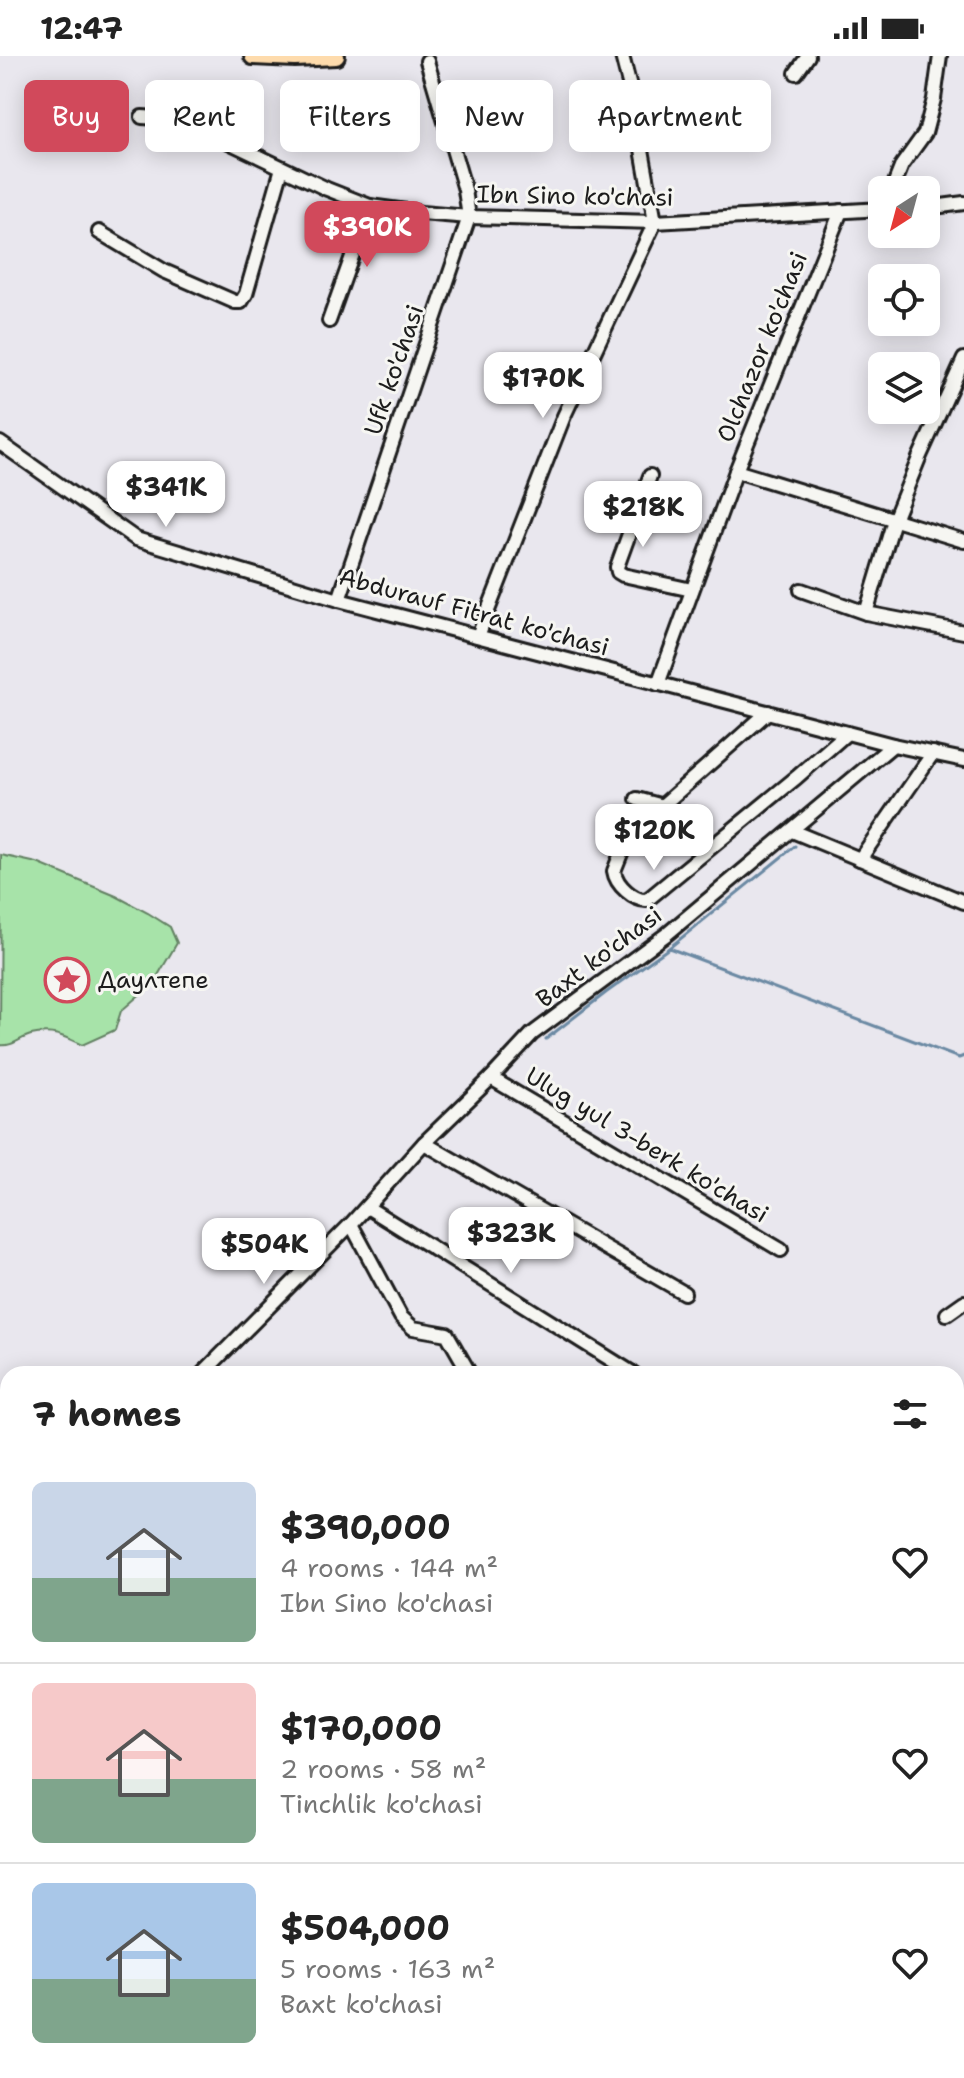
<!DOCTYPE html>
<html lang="en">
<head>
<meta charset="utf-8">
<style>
	body { margin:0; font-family:"Shantell Sans",sans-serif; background:#f6f6f6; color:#222; height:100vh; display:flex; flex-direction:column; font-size:30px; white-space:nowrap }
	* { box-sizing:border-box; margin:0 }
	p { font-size:26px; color:#767676 }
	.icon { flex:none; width:44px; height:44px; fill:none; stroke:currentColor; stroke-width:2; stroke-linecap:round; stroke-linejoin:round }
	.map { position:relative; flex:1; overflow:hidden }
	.sheet { position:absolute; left:0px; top:1310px; width:964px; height:712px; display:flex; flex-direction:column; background:#fff; border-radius:24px 24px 0 0; box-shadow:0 4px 20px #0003 }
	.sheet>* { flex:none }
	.guide { position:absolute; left:24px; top:24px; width:916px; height:72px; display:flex; gap:16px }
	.needle { width:52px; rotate:216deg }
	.controls { position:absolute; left:868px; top:120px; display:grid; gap:16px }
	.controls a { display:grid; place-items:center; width:72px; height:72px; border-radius:12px; background:#fff; box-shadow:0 4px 20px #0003; font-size:40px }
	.price { position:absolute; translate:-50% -68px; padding:0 18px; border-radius:16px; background:#fff; color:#222; font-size:26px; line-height:52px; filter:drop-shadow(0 2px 4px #0008) }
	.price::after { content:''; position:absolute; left:50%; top:48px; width:24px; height:18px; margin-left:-12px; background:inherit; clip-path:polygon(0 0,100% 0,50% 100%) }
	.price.on { background:#d1495b; color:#fff }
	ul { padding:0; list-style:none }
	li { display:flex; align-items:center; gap:24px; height:200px; padding:0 32px }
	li+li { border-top:2px solid #e0e0e0 }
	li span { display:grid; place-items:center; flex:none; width:224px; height:160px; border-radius:12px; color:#555 }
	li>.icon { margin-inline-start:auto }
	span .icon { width:96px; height:96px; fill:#fffc; stroke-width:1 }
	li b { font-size:34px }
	h2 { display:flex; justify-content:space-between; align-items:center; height:96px; padding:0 32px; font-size:34px }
	.chip { padding:0 28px; border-radius:12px; background:#fff; box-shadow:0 4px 20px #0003; font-size:28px; line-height:72px }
	.chip.on { background:#d1495b; color:#fff }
	.status { display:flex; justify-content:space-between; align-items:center; height:56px; padding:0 40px; background:#fff; direction:ltr }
	.status svg { height:22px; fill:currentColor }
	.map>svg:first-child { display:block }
	.green { fill:#a7e3a9; stroke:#628062; stroke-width:2 }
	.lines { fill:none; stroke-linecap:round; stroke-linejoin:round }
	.stream { stroke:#6b89a3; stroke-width:3 }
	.minor-casing { stroke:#1c1c1c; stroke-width:18 }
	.major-casing { stroke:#1c1c1c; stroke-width:22 }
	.minor { stroke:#f6f6f2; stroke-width:12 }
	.major { stroke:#fedbac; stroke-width:16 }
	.labels { text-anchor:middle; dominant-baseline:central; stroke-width:6; stroke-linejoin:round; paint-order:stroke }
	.street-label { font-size:24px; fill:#1c1c1c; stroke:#f6f6f2 }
	.poi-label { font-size:24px; fill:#1c1c1c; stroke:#f6f6f2; text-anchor:start }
</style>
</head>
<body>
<div class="status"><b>12:47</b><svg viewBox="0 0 49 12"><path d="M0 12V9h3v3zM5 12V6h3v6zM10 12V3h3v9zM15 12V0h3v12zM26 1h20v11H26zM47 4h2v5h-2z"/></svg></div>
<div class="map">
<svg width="964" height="2022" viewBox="0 0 964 2022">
	<rect width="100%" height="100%" fill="#e9e7ee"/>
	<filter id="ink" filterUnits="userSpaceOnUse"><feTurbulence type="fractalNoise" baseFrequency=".0125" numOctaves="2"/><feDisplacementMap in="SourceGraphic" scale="16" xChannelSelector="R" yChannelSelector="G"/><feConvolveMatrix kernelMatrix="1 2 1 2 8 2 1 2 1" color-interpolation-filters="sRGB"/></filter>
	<g filter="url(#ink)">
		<g class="green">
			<path d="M1 799 37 807 116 840 148 857 170 871 177 887 154 926 121 955 115 974 82 989C64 980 52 974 31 979 20 982 12 991 0 989Z"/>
			<polygon points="964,1567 964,1880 956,1883 956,1572"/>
		</g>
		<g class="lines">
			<g class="stream">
				<polyline points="669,892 959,1002 964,1000"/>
				<polyline points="546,983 607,936 669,892 795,790"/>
			</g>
			<g class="minor-casing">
				<g id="minor">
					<polyline points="796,17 808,0"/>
					<polyline points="142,61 174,63 189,67 327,133 370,150 421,157 469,161 655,166 882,153"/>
					<polyline points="892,134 902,109 925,77 934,43 940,0"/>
					<polyline points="926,152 964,147"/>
					<polyline points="99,176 164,215 235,246 241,246 246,238 282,112"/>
					<polyline points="329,265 370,150"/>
					<polyline points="0,387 136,483 339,544 893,689 964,704"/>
					<polyline points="736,415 964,485"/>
					<polyline points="650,420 617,511 618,516 623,519 692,534"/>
					<polyline points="801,534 866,557 964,576"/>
					<polyline points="339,544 469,161 465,134 427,5"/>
					<polyline points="866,557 894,464 919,402 964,303"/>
					<polyline points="478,580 564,360 655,166 633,43 622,0"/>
					<polyline points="658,628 736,415 841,155"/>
					<path d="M768 656 628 780 614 815C616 829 634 845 647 844L797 721 847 677"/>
					<polyline points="637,743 663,750"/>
					<polyline points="792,775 964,846"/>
					<polyline points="860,803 933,697"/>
					<polyline points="491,1022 781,1194"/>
					<polyline points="424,1087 684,1237"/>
					<polyline points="367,1151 634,1318"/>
					<polyline points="351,1168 401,1261 413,1272 447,1278 470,1318"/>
					<polyline points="947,1258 964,1246"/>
					<polyline points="202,1318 351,1168 424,1087 491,1022 532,978 667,878 893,689"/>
					<polyline points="0,1383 8,1377"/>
					<polyline points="956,1484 964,1479"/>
					<polyline points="0,1511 8,1504"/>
					<polyline points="956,1528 964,1539"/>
					<polyline points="0,1530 8,1540"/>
					<polyline points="0,1712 4,1723 8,1720"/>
					<polyline points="0,1882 8,1889"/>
					<polyline points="0,1998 8,2006"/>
					<polyline points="15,2014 22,2022"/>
					<polyline points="144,2014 152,2022"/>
					<polyline points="847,2014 852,2022"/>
				</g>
			</g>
			<g class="major-casing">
				<g id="major">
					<polyline points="253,0 295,2 336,0"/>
					<polyline points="956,1992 964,1988"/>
					<polyline points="900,2022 912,2014"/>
				</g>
			</g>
			<use href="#minor" class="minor"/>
			<use href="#major" class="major"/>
		</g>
	</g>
	<defs>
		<g id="sight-ring" transform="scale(2.3)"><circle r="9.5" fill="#f6f6f2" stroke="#d1495b" stroke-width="1.5"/><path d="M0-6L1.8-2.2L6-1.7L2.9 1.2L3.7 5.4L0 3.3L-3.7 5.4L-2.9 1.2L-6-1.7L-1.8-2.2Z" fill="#d1495b"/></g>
	</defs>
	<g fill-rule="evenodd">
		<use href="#sight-ring" x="67" y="924"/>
	</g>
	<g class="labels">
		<g class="street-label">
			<text transform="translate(575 140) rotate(1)">Ibn Sino ko'chasi</text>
			<text transform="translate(762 291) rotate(-68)">Olchazor ko'chasi</text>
			<text transform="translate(394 314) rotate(-71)">Ufk ko'chasi</text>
			<text transform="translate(474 556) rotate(15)">Abdurauf Fitrat ko'chasi</text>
			<text transform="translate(599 901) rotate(-37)">Baxt ko'chasi</text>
			<text transform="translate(647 1089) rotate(31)">Ulug yul 3-berk ko'chasi</text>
		</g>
		<g class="poi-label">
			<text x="98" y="924">Даултепе</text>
		</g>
	</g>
</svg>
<div class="controls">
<a><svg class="needle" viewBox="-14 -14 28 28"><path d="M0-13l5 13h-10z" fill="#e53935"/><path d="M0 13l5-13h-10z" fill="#767676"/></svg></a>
<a><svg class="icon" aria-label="locate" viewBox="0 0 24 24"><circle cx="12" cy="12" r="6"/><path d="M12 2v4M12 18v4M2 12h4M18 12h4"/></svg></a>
<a><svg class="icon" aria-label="layers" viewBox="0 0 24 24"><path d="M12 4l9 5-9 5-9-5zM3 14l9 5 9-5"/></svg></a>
</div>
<b class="price on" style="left:367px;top:213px">$390K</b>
<b class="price" style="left:543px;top:364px">$170K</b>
<b class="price" style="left:166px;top:473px">$341K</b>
<b class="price" style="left:643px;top:493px">$218K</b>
<b class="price" style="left:654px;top:816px">$120K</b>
<b class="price" style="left:511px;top:1219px">$323K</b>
<b class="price" style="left:264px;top:1230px">$504K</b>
<div class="guide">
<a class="chip on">Buy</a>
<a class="chip">Rent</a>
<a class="chip">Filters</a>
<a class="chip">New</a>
<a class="chip">Apartment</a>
</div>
<section class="sheet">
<h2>7 homes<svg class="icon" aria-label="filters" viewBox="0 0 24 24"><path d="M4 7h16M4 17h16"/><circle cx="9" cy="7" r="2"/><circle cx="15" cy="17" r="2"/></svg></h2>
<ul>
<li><span style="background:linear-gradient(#c9d6e8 60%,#7fa58c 0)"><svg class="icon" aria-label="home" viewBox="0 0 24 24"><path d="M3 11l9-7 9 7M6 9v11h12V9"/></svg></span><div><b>$390,000</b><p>4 rooms · 144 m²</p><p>Ibn Sino ko'chasi</p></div><svg class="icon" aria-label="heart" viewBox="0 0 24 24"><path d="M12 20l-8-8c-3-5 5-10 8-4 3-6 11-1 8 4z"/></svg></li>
<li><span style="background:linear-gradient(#f6c9c9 60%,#7fa58c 0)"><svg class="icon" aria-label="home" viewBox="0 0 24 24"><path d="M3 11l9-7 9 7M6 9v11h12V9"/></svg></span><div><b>$170,000</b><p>2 rooms · 58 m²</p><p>Tinchlik ko'chasi</p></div><svg class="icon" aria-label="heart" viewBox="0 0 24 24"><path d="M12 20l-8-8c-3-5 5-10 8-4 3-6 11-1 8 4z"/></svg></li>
<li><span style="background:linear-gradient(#a9c7e8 60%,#7fa58c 0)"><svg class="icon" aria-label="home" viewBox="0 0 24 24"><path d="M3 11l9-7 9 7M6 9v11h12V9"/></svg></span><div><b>$504,000</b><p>5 rooms · 163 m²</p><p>Baxt ko'chasi</p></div><svg class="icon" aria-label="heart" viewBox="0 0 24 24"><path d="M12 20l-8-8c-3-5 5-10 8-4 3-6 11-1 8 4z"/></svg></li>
</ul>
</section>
</div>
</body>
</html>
